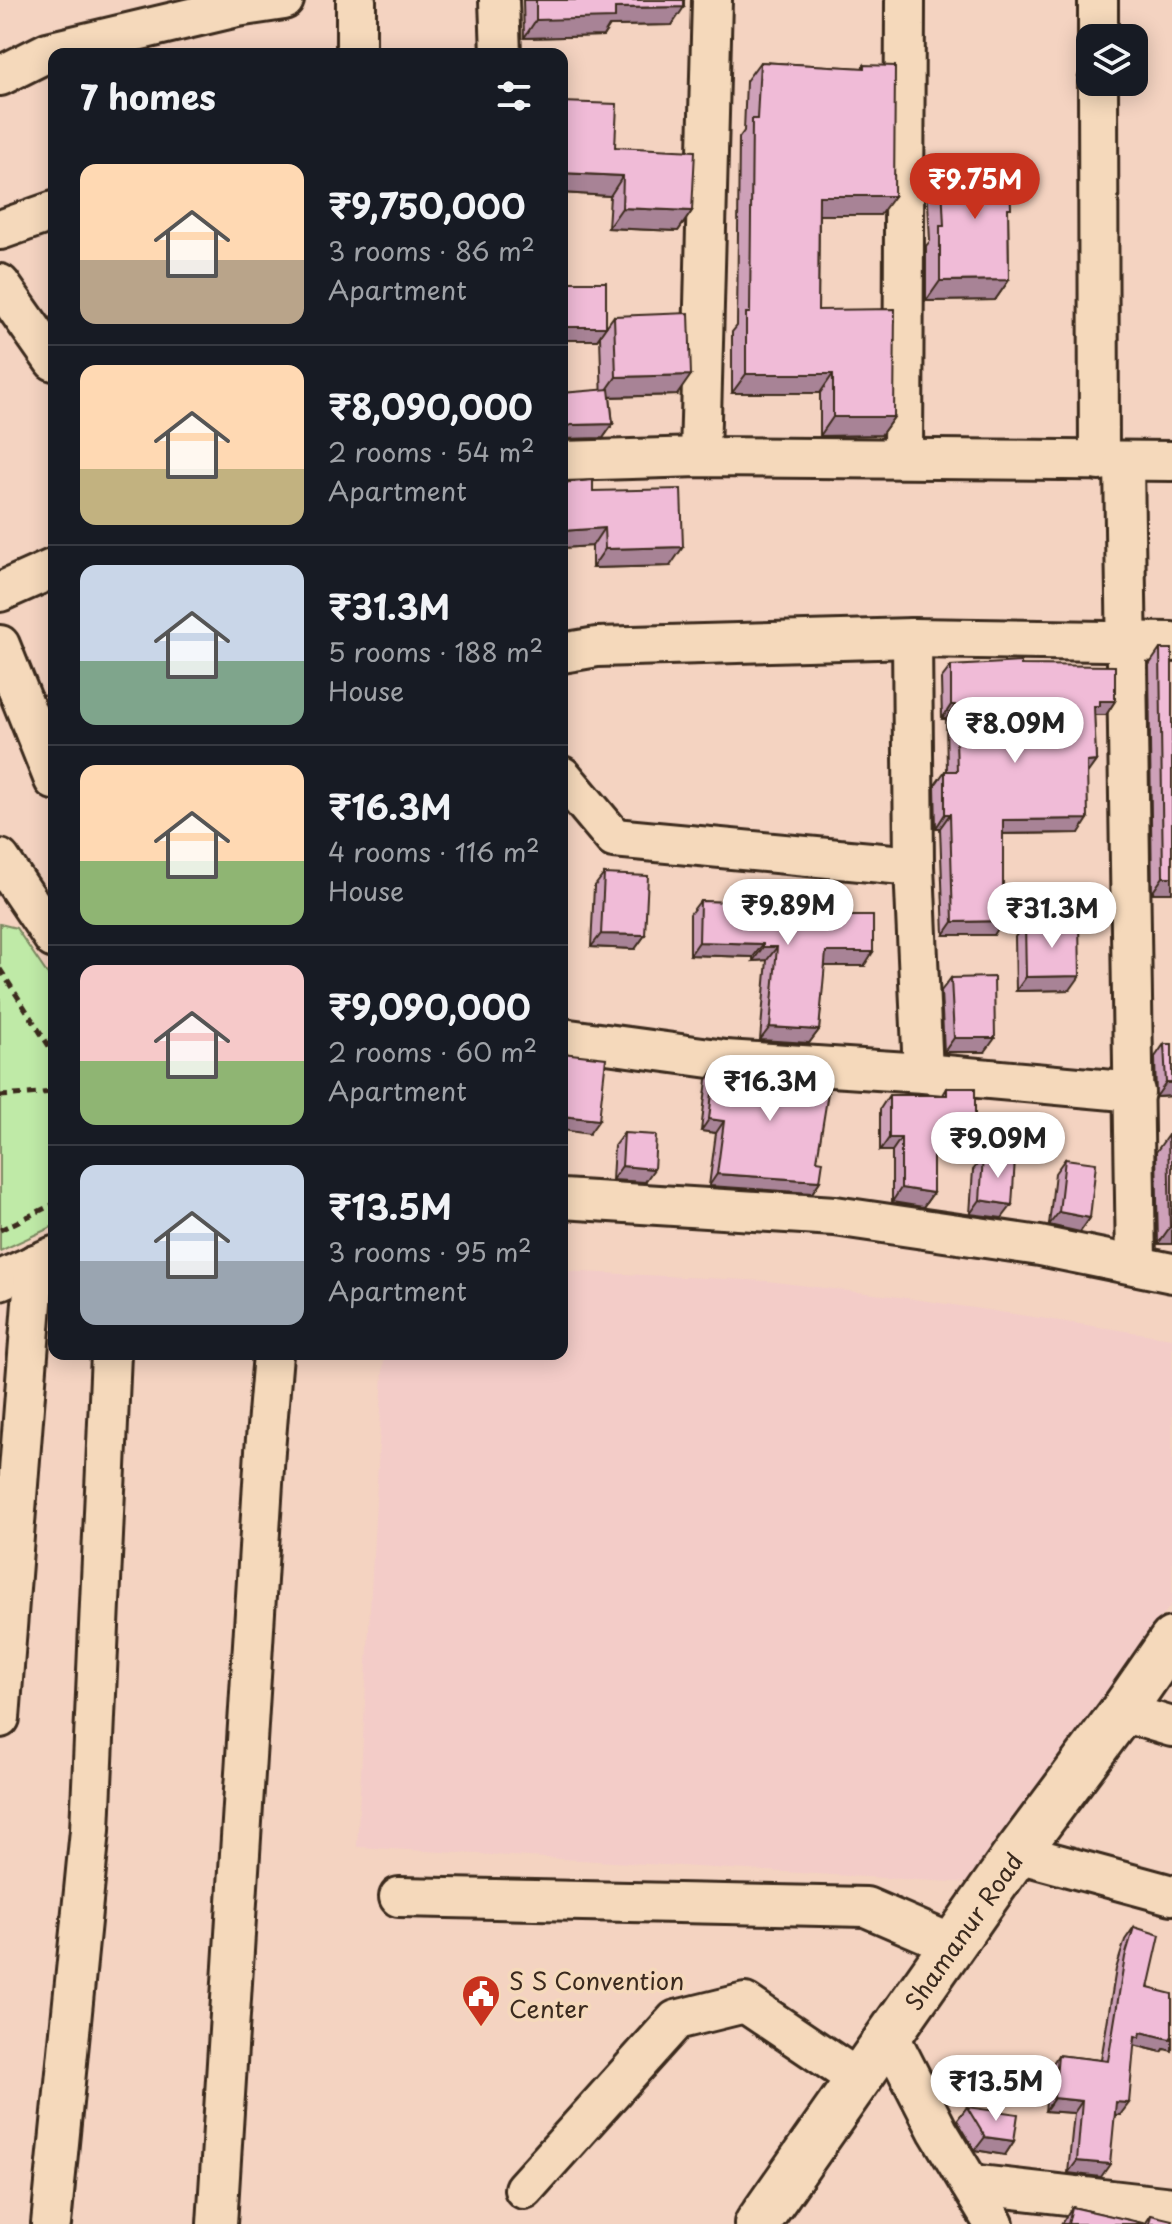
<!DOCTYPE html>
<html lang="en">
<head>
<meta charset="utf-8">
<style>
	body { margin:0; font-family:"Playpen Sans",sans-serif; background:#242831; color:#f1f3f6; height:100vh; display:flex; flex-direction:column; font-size:30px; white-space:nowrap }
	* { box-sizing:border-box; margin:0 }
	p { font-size:26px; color:#9ea1a6 }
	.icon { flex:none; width:44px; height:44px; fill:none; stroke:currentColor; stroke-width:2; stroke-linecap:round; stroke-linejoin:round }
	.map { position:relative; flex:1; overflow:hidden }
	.drawer { position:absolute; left:48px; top:48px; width:520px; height:1312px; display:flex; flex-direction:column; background:#171b24; border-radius:16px; box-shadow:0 4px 20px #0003 }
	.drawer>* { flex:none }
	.tools { position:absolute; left:1076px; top:24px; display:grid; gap:16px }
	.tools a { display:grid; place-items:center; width:72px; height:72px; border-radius:16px; background:#171b24; box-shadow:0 4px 20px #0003; font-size:40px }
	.price { position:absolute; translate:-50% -68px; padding:0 18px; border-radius:28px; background:#fff; color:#222; font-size:26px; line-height:52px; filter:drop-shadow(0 2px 4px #0008) }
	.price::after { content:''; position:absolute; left:50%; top:48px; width:24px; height:18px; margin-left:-12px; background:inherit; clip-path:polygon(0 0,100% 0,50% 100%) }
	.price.on { background:#c8321e; color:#fff }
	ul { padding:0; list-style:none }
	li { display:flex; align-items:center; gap:24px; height:200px; padding:0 32px }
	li+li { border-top:2px solid #363941 }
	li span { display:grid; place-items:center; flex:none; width:224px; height:160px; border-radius:16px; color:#555 }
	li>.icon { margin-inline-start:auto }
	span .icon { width:96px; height:96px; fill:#fffc; stroke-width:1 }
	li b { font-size:34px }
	h2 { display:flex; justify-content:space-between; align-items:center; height:96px; padding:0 32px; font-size:34px }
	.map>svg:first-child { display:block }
	.built { fill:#f3ccc8 }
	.green { fill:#bfeaa7; stroke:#7d8a62; stroke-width:2 }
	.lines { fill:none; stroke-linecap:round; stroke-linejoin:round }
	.minor-casing { stroke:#3b2a1e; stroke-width:44 }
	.major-casing { stroke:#3b2a1e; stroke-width:50 }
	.path { stroke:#3b2a1e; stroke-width:5; stroke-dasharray:8 6; stroke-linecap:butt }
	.minor { stroke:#f5d9bb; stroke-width:38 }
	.major { stroke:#f5d9bb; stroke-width:44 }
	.wall { fill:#cea1b9; stroke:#3b2a1e; stroke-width:2 }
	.shaded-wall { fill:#a88396; stroke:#3b2a1e; stroke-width:2 }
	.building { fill:#f0bbd7; stroke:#3b2a1e; stroke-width:2 }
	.labels { text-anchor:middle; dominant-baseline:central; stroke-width:7; stroke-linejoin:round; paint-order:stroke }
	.street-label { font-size:24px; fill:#3b2a1e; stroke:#f5d9bb }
	.poi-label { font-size:24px; fill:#3b2a1e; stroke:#f5d9bb; text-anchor:start }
</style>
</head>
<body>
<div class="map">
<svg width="1172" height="2224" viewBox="0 0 1172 2224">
	<rect width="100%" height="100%" fill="#f4d3c1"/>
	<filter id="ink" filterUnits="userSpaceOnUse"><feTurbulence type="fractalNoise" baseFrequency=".0125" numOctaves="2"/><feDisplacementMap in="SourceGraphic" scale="16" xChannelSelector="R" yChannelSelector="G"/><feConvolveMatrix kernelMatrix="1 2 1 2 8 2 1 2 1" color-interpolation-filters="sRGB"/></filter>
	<g filter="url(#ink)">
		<polygon class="built" points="562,1271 767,1281 907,1298 1172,1338 1172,1603 969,1883 357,1847 384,1354 562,1354"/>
		<polygon class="green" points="0,924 16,928 54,984 54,1226 0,1251"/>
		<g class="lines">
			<g class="minor-casing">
				<g id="minor">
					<polyline points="356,0 356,54"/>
					<polyline points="499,0 501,54"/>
					<polyline points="1098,0 1098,38"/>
					<polyline points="0,76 48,52 237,7 284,0"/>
					<polyline points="1098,82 1099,461"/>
					<polyline points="0,230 54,211"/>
					<polyline points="0,284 54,361"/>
					<polyline points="700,457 712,0"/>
					<polyline points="903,458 905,0"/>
					<polyline points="562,461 700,457 1172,461"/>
					<polyline points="1124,462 1136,1265"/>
					<polyline points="0,592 54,568"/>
					<polyline points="912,638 914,866 923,1073"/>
					<polyline points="0,645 54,780"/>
					<polyline points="562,653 597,647 912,638 1172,642"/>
					<polyline points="562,776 614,838 914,866"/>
					<polyline points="0,859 54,939"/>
					<polyline points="562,1038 725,1060 923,1073 1135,1092"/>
					<polyline points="562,1199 835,1216 1040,1246 1172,1273"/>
					<polyline points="0,1280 54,1256"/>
					<polyline points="1122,1712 1172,1727"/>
					<polyline points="0,1718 35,1264"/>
					<polyline points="1017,1853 1172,1895"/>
					<polyline points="399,1897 866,1907 954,1945"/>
					<polyline points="890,2037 938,2131 994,2224"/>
					<polyline points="970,2184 1172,2207"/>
					<polyline points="524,2189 676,2020 745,2003 859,2080"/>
					<polyline points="51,2224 90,1830 111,1354"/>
					<polyline points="217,2224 265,1451 273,1354"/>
				</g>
			</g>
			<g class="major-casing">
				<polyline id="major" points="757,2224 1017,1853 1122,1712 1172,1640"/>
			</g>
			<g class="path">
				<polyline points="0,969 54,1054"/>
				<polyline points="0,1096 54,1092"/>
				<polyline points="0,1230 54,1204"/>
			</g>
			<use href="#minor" class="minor"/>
			<use href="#major" class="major"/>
		</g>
		<g class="wall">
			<polygon points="523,0 684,0 672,25 610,26 603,36 524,38"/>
			<polygon points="760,62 862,68 864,65 880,215 819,215 818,310 894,417 881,435 820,436 820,393 732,393 732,332 737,326 739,138 744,131 746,81"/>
			<polygon points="562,102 692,211 678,231 608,228 610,196 562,193"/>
			<polygon points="941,163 1008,213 1009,280 995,300 926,301 926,246 930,241 927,183"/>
			<polygon points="614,316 677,395 610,397 613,424 603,438 600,336 597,340 562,340 606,327"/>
			<polygon points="562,483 593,491 670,566 592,568 592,546 562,548"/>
			<polygon points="1160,649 1172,649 1172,893 1152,893 1149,665"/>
			<polygon points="1021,665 1115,701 1106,715 1094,715 1096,761 1087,773 1079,833 1003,834 994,935 944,935 940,828 936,828 935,785 945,771 947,771 946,719 942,719 941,679 951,666"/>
			<polygon points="604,874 645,935 635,949 591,947 594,887"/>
			<polygon points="761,887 801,916 864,966 824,966 819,1030 809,1043 760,1040 767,960 753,961 753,957 690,955 690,914 700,901 751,903 751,900"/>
			<polygon points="1025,923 1070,990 1016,991 1015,937"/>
			<polygon points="951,978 985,1052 944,1052 941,991"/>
			<polygon points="1164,1044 1172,1096 1156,1097 1155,1057"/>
			<polygon points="715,1068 817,1160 820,1181 812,1193 709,1186 716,1133 701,1131 707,1080"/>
			<polygon points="947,1088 975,1132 965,1146 933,1146 933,1193 923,1207 892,1202 892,1151 880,1151 880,1109 889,1095 943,1095"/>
			<polygon points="624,1133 645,1182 612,1180 614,1146"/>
			<polygon points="1168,1135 1172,1135 1172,1244 1158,1244 1156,1152"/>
			<polygon points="983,1157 1002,1218 970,1214 973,1170"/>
			<polygon points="1065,1159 1090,1218 1080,1232 1049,1225 1055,1173"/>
			<polygon points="1134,1927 1164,2049 1162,2052 1134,2045 1120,2115 1115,2115 1101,2177 1068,2173 1074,2113 1045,2111 1050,2068 1058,2055 1101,2060 1116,1969 1125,1940"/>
			<polygon points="967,2107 1014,2141 1005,2155 975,2150 957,2120"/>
			<polygon points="1072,2207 1145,2224 1151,2215 1172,2224 1061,2224"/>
		</g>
		<g class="shaded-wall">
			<polygon points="684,7 672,25 609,26 603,36 524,38 536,20 615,8"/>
			<polygon points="562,173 623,176 610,196 562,193"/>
			<polygon points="819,196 894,196 880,215 806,215"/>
			<polygon points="622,208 692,211 678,231 608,228"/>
			<polygon points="1009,280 995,300 926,301 940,281"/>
			<polygon points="562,327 606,327 597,340 562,340"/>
			<polygon points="746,374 833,374 820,393 732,393"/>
			<polygon points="691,375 677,395 602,397 616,377"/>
			<polygon points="833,417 894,417 881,435 820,436"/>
			<polygon points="613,424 603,438 562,439 562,428 571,425"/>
			<polygon points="604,528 592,546 562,548 562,531"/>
			<polygon points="683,547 670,566 592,568 605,549"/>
			<polygon points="1100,701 1115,701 1106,715 1094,715 1094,706"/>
			<polygon points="951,705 955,705 946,719 942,719"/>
			<polygon points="1096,761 1086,775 1087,762"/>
			<polygon points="945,814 950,814 940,828 936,828"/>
			<polygon points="1088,819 1079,833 993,834 1003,820"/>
			<polygon points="1163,877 1172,877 1172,893 1152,893"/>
			<polygon points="1003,921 994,935 944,935 953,922"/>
			<polygon points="601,934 645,935 635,949 591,947"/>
			<polygon points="699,942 763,944 753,957 690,955"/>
			<polygon points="763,947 777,947 767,960 753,961"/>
			<polygon points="826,952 873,952 864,966 816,966"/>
			<polygon points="1080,976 1070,990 1016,991 1026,977"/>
			<polygon points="770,1027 819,1030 809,1043 760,1040"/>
			<polygon points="954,1038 995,1038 985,1052 944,1052"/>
			<polygon points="1166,1083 1172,1083 1172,1096 1156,1097"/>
			<polygon points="562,1116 599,1120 589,1134 562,1130"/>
			<polygon points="709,1119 724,1121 716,1133 701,1131"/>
			<polygon points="933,1132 975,1132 965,1146 923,1146"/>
			<polygon points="889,1138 901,1138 892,1151 880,1151"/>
			<polygon points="622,1166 654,1169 645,1182 612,1180"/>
			<polygon points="717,1174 820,1181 812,1193 709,1186"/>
			<polygon points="901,1188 933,1193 923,1207 892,1202"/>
			<polygon points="980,1200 1012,1205 1002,1218 970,1214"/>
			<polygon points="1059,1212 1090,1218 1080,1232 1049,1225"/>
			<polygon points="1170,1227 1172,1227 1172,1244 1158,1244"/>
			<polygon points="1141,2032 1172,2036 1172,2051 1164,2049 1162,2052 1134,2045 1135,2036"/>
			<polygon points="1054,2098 1082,2101 1074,2113 1045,2111"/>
			<polygon points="1116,2102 1129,2103 1120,2115 1107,2114"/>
			<polygon points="985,2137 1014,2141 1005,2155 975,2150"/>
			<polygon points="1077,2161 1110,2164 1101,2177 1068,2173"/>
		</g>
		<g class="building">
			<polygon points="536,0 684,0 684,7 615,8 615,18 536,20"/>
			<polygon points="760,62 864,68 864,65 895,66 894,196 819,196 818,310 895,309 894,417 833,417 833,374 746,374 746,313 750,313 752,119 757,119"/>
			<polygon points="562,102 617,104 615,147 695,151 692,211 622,208 623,176 562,173"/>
			<polygon points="1009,159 1011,208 1008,208 1009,280 940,281 940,226 944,226 941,163"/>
			<rect x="562" y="282" width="44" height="45"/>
			<polygon points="689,313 691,375 616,377 614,316"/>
			<polygon points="609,389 613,424 571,425 562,428 562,393"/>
			<polygon points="593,480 593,491 681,489 683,547 605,549 604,528 562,531 562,483"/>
			<polygon points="1160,649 1172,649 1172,877 1163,877"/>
			<polygon points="1021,662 1021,665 1115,666 1115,701 1100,701 1100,706 1094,706 1096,761 1087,762 1088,819 1003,820 1003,921 953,922 950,814 945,814 945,771 957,771 955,705 951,705 951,666"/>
			<polygon points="604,874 648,876 645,935 601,934"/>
			<polygon points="800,886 801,916 873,916 873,952 826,952 819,1030 770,1027 777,947 763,947 763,944 699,942 700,901 761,903 761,887"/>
			<polygon points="1079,922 1080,976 1026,977 1025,923"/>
			<polygon points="994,977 995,1038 954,1038 951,978"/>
			<polygon points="1164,1044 1172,1044 1172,1083 1166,1083"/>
			<polygon points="562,1053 606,1058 599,1120 562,1116"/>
			<polygon points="715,1068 813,1076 830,1080 817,1160 823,1161 820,1181 717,1174 724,1121 709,1119"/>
			<polygon points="947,1088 975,1088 975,1132 933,1132 933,1193 901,1188 901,1138 889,1138 889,1095 947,1095"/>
			<polygon points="624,1133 656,1135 654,1169 622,1166"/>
			<polygon points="1168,1135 1172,1135 1172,1227 1170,1227"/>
			<polygon points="983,1157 1015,1159 1012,1205 980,1200"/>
			<polygon points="1065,1159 1096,1163 1090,1218 1059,1212"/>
			<polygon points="1134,1927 1160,1935 1148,1988 1172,1994 1172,2036 1170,2039 1141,2032 1140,2037 1135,2036 1129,2103 1116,2102 1110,2164 1077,2161 1082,2101 1054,2098 1058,2055 1108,2061 1125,1957"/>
			<polygon points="967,2107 1018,2114 1014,2141 985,2137"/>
			<polygon points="1072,2207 1147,2224 1068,2224"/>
			<polygon points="1151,2215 1172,2220 1172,2224 1149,2224"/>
		</g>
	</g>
	<defs>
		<g id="civic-pin" transform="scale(2)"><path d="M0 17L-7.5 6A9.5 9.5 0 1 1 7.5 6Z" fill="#c8321e" stroke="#f5d9bb"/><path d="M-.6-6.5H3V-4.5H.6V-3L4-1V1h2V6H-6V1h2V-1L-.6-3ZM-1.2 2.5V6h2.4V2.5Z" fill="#fff"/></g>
	</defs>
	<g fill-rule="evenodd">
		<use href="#civic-pin" x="481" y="1994"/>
	</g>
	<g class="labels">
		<g class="street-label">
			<text transform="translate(963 1931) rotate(-55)">Shamanur Road</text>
		</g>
		<g class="poi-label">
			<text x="509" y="1980">S S Convention<tspan x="509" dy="28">Center</tspan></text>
		</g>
	</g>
</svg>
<div class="tools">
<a><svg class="icon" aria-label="layers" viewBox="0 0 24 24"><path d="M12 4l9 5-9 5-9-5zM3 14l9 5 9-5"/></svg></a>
</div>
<b class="price on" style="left:975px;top:221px">₹9.75M</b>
<b class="price" style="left:1015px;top:765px">₹8.09M</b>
<b class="price" style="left:788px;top:947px">₹9.89M</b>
<b class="price" style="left:1052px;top:950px">₹31.3M</b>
<b class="price" style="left:770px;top:1123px">₹16.3M</b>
<b class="price" style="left:998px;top:1180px">₹9.09M</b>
<b class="price" style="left:996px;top:2123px">₹13.5M</b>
<section class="drawer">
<h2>7 homes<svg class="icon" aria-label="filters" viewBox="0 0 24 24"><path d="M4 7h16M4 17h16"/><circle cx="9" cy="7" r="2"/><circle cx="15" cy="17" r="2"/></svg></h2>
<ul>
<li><span style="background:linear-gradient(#ffd9b3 60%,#b9a48a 0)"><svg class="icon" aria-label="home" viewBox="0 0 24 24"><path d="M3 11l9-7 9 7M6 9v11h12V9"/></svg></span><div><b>₹9,750,000</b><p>3 rooms · 86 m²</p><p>Apartment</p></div></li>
<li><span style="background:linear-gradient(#ffd9b3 65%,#c2b280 0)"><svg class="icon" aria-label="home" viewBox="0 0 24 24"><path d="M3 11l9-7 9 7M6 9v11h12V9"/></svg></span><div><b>₹8,090,000</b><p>2 rooms · 54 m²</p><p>Apartment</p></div></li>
<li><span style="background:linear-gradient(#c9d6e8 60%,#7fa58c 0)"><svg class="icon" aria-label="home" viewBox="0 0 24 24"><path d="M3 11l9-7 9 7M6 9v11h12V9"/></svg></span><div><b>₹31.3M</b><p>5 rooms · 188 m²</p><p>House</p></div></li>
<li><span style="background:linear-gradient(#ffd9b3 60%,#8fb573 0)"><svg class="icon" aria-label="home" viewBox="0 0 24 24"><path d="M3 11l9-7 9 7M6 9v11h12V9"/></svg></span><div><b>₹16.3M</b><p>4 rooms · 116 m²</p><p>House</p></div></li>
<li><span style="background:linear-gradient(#f6c9c9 60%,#8fb573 0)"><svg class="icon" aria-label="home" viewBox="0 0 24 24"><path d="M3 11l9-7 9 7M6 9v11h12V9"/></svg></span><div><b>₹9,090,000</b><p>2 rooms · 60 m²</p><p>Apartment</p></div></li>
<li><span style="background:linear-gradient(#c9d6e8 60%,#9aa5b1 0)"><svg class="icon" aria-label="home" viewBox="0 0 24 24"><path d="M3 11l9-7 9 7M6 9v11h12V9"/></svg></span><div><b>₹13.5M</b><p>3 rooms · 95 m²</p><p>Apartment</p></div></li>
</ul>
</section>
</div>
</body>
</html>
